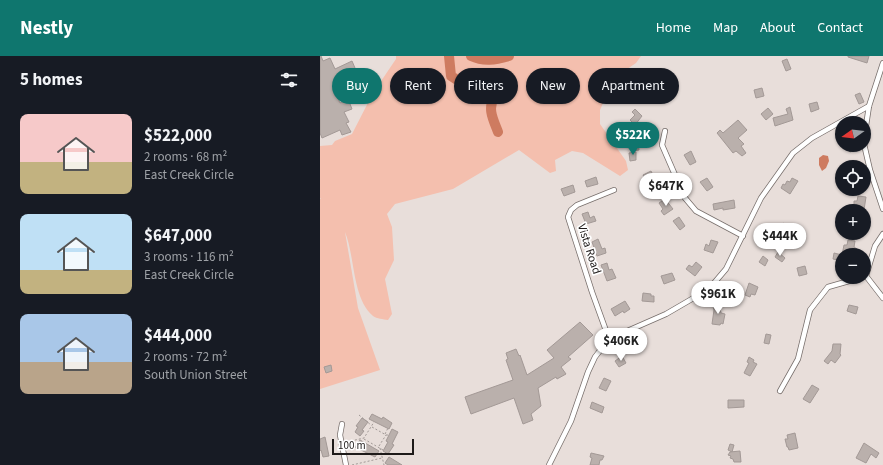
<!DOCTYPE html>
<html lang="en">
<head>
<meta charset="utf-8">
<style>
	body { margin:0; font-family:"Source Sans 3",sans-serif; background:#20242c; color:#f1f3f6; height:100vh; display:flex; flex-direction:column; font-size:15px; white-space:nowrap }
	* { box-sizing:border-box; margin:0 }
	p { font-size:13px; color:#9ea1a6 }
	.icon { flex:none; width:22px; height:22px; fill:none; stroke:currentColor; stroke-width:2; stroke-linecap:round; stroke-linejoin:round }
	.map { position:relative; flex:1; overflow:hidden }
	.details { display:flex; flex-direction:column; background:#171b24; width:320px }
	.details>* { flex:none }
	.guide { position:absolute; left:12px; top:12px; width:380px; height:36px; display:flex; gap:8px }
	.needle { width:26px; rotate:256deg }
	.tools { position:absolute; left:515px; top:60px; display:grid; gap:8px }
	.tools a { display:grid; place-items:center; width:36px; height:36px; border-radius:50%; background:#171b24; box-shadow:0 1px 3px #0004; font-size:20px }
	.scale { position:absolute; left:12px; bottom:10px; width:82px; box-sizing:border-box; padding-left:4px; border:2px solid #1e1a19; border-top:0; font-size:11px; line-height:14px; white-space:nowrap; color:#1e1a19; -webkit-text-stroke:3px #fff; paint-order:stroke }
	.price { position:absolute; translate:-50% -34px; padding:0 9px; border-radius:14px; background:#fff; color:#222; font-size:13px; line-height:26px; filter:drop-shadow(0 1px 2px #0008) }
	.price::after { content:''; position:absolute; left:50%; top:24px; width:12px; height:9px; margin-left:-6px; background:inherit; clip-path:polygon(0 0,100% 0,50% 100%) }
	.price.current { background:#0f766e; color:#fff }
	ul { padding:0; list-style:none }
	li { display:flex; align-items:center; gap:12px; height:100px; padding:0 20px }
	li span { display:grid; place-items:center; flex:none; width:112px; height:80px; border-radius:8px; color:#555 }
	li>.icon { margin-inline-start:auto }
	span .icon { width:48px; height:48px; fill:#fffc; stroke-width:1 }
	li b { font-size:17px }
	h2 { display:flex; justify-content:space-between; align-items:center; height:48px; padding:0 20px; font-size:17px }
	.tag { padding:0 14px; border-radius:18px; background:#171b24; box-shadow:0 1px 3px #0004; font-size:14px; line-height:36px }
	.tag.current { background:#0f766e; color:#fff }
	header { display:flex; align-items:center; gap:24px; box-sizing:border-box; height:56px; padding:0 20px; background:#0f766e; color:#fff }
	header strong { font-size:19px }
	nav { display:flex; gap:22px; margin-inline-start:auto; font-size:14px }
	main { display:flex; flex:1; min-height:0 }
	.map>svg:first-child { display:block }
	.green { fill:#f4bfae }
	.water { fill:#ce7b60 }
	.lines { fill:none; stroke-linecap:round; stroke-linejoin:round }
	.river { stroke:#ce7b60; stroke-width:10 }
	.building { fill:#bab0ac; stroke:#a39996 }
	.minor-casing { stroke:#776e6b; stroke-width:6 }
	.path { stroke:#a09895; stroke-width:1; stroke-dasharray:2 2; stroke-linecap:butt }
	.minor { stroke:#fff; stroke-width:4.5 }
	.labels { text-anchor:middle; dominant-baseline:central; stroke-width:3.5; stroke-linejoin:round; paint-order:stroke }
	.street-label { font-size:12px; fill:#1e1a19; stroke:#fff }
</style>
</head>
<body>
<header>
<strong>Nestly</strong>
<nav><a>Home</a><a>Map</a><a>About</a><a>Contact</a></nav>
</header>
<main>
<section class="details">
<h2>5 homes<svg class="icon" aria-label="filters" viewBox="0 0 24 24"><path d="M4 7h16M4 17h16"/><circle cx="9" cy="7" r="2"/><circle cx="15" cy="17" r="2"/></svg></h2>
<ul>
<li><span style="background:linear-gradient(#f6c9c9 60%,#c2b280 0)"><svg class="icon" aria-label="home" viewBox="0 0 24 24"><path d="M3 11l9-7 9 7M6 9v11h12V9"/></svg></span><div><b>$522,000</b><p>2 rooms · 68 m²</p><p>East Creek Circle</p></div></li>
<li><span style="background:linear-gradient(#bfe0f5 70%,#c2b280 0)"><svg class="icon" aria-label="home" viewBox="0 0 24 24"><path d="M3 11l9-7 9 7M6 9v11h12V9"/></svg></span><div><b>$647,000</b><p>3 rooms · 116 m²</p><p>East Creek Circle</p></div></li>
<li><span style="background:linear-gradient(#a9c7e8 60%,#b9a48a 0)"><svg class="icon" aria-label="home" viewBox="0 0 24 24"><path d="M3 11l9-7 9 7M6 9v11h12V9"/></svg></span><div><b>$444,000</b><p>2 rooms · 72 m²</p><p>South Union Street</p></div></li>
</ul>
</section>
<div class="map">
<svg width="563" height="409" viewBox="0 0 563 409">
	<rect width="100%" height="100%" fill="#e8deda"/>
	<path class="green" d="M76 0H321L316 7 294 22 280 54V68L306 105 308 114 300 120 263 97 252 95 235 104 236 115 230 117 199 94 133 133 75 148 67 158 72 171 74 204 65 223 72 258 68 264C63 263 57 263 53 260 32 242 35 200 25 176L38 252 60 314 0 333V143H1L0 142V90L12 89 15 85 32 78 53 37 76 3Z"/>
	<polygon class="water" points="503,99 508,100 509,105 506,112 502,115 499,109 499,102"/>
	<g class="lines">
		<g class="river">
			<path d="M129 0 131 20 153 34 173 38 174 42C167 53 174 65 178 76"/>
			<path d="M151 0C164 6 175 4 189 0"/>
		</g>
	</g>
	<g class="building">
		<polygon points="0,0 1,0 3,5 10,2 15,13 32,5 38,19 34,21 36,27 27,31 28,34 24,36 23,33 15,36 20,47 28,43 32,53 24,56 29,66 26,67 31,76 22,79 20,74 2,82 0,77"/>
		<polygon points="528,0 549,0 547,7 528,1"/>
		<polygon points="467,3 471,13 466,15 462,5"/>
		<polygon points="321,22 326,28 317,36 312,30"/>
		<polygon points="442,32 444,40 436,42 434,34"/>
		<polygon points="540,37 544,46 539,48 535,39"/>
		<polygon points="497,46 499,53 491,56 489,48"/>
		<polygon points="470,51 473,64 455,70 453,62 468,58 466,53"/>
		<polygon points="448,52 453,58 446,64 441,58"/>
		<polygon points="315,53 322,60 315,69 310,64 315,59 312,56"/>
		<polygon points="418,64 427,74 418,82 424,88 421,90 426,97 422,100 416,95 413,97 397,77 400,74 403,77"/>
		<polygon points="318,85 319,94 312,95 311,86"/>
		<polygon points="525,89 531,89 534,94 530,96"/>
		<polygon points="371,95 376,106 370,109 364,99"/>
		<polygon points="316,96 316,104 310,105 309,97"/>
		<polygon points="331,115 334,121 336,121 339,127 332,130 330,125 327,126 323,119"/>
		<polygon points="276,121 278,128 267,131 265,125"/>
		<polygon points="387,122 393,131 387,135 380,126"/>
		<polygon points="472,122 478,125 470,138 461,132 463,128 465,129 467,125 470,126"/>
		<polygon points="253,129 255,136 244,140 241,133"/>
		<polygon points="538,140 546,141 544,154 536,152 537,150 534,150 534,145 537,145"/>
		<polygon points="345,143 353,153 344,159 341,155 343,153 339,147"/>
		<polygon points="414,144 415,152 403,154 403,152 394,154 393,148"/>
		<polygon points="268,156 270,162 274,160 276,165 266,168 262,158"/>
		<polygon points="359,161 365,170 360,174 353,165"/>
		<polygon points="463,167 471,173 460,190 452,185"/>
		<polygon points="278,183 282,193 285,192 286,197 277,200 272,186"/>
		<polygon points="391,184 398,186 393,197 384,194 386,188 389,190"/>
		<polygon points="528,184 535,185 534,191 537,193 536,199 522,199 524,189 527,189"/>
		<polygon points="458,196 465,202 462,206 455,201"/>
		<polygon points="514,197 522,199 522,205 513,203"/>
		<polygon points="443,200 448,204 445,210 439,206"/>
		<polygon points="376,206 382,211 375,220 366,213 369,209 372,211"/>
		<polygon points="287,207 289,214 292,213 296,222 287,225 281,209"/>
		<polygon points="485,210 487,218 479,220 477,212"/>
		<polygon points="352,217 355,224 344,228 341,220"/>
		<polygon points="429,227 438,231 435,239 431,238 430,241 425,239"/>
		<polygon points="323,237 331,238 331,240 334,240 334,246 322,245"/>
		<polygon points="305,245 310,253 304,257 303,255 295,260 291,253"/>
		<polygon points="399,247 401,257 405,258 403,268 401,267 400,269 392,268 394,254 393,249"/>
		<polygon points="529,249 538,251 536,258 527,255"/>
		<polygon points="260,266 273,279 248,301 251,303 241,311 246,318 237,323 236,321 218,332 221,350 211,358 213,364 203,368 194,342 151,358 145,341 193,324 186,304 188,303 186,297 196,293 199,300 200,299 207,319 234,302 227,294"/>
		<polygon points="446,278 451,279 449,288 444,287"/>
		<polygon points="323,282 326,287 321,291 317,286"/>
		<polygon points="513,288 521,288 520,298 521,299 515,307 511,304 508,308 504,305 512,295"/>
		<polygon points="302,300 306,307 299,311 295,305"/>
		<polygon points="429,301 434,304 433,306 437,308 430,320 424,317 429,307 427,306"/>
		<polygon points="11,309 12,315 6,317 4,311"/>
		<polygon points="284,322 291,325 286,335 279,332"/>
		<polygon points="492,329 499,333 490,347 483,343"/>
		<polygon points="408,344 424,344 424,351 408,352"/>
		<polygon points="272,346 284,351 282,357 270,352"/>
		<polygon points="52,358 62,363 63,361 72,367 69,373 49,363"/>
		<polygon points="42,362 48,366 42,374 44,375 40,380 35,376 38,371 36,370"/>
		<polygon points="72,373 78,376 72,388 74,389 68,398 63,395 68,386 66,385"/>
		<polygon points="475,377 478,392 469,394 468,391 467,391 465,383 468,383 467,379"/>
		<polygon points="5,381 9,400 3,401 1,394 0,395 0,383"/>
		<polygon points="40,384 59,395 55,401 35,391"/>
		<polygon points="544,387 559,397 556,402 551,398 546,407 536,402"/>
		<polygon points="410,388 414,389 412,396 408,394"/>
		<polygon points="420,395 421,406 414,406 413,403 410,402 411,400 408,399 410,396"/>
		<polygon points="271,397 284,400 282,404 280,404 279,409 270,409 272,402 270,401"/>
		<polygon points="69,401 82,409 68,409 65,407"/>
	</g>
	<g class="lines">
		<g class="minor-casing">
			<g id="minor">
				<polyline points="345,75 342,89 365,142 376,155 423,180"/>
				<polyline points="544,83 549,50 563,7"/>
				<polyline points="544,88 550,114 563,153"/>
				<polyline points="563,178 555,190 546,220 563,242"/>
				<polyline points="289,283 272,236 248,161 251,154 257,149 294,134"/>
				<polyline points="460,335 478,303 490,254 508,231 543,221"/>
				<polyline points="22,368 20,379 26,409"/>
				<polyline points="229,409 251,365 268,316 275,301 289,283 346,258 389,233 406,213 441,142 473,97 492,82 549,50"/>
			</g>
		</g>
		<g class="path">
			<polyline points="39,359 51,369"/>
			<polyline points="52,371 66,379 69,379"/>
			<polyline points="65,378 68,372"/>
			<polyline points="44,383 63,394"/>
			<polyline points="31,385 44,382 54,366"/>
			<polyline points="59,390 66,379"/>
			<polyline points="60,392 64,409"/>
			<polyline points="32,409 62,402"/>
		</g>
		<use href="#minor" class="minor"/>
	</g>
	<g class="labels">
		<g class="street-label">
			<text transform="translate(269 193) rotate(72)">Vista Road</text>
		</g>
	</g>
</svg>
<div class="tools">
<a><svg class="needle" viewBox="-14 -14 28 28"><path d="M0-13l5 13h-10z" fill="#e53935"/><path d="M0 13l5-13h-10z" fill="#9ea1a6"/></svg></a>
<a><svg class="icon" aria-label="locate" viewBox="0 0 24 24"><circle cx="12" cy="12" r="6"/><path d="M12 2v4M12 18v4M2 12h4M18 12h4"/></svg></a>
<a>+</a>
<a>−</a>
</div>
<div class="scale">100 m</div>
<b class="price current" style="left:313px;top:100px">$522K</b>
<b class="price" style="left:346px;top:151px">$647K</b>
<b class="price" style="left:460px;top:201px">$444K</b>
<b class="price" style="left:398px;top:259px">$961K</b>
<b class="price" style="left:301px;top:306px">$406K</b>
<div class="guide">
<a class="tag current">Buy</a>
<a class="tag">Rent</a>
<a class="tag">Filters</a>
<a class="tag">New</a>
<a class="tag">Apartment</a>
</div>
</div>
</main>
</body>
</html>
